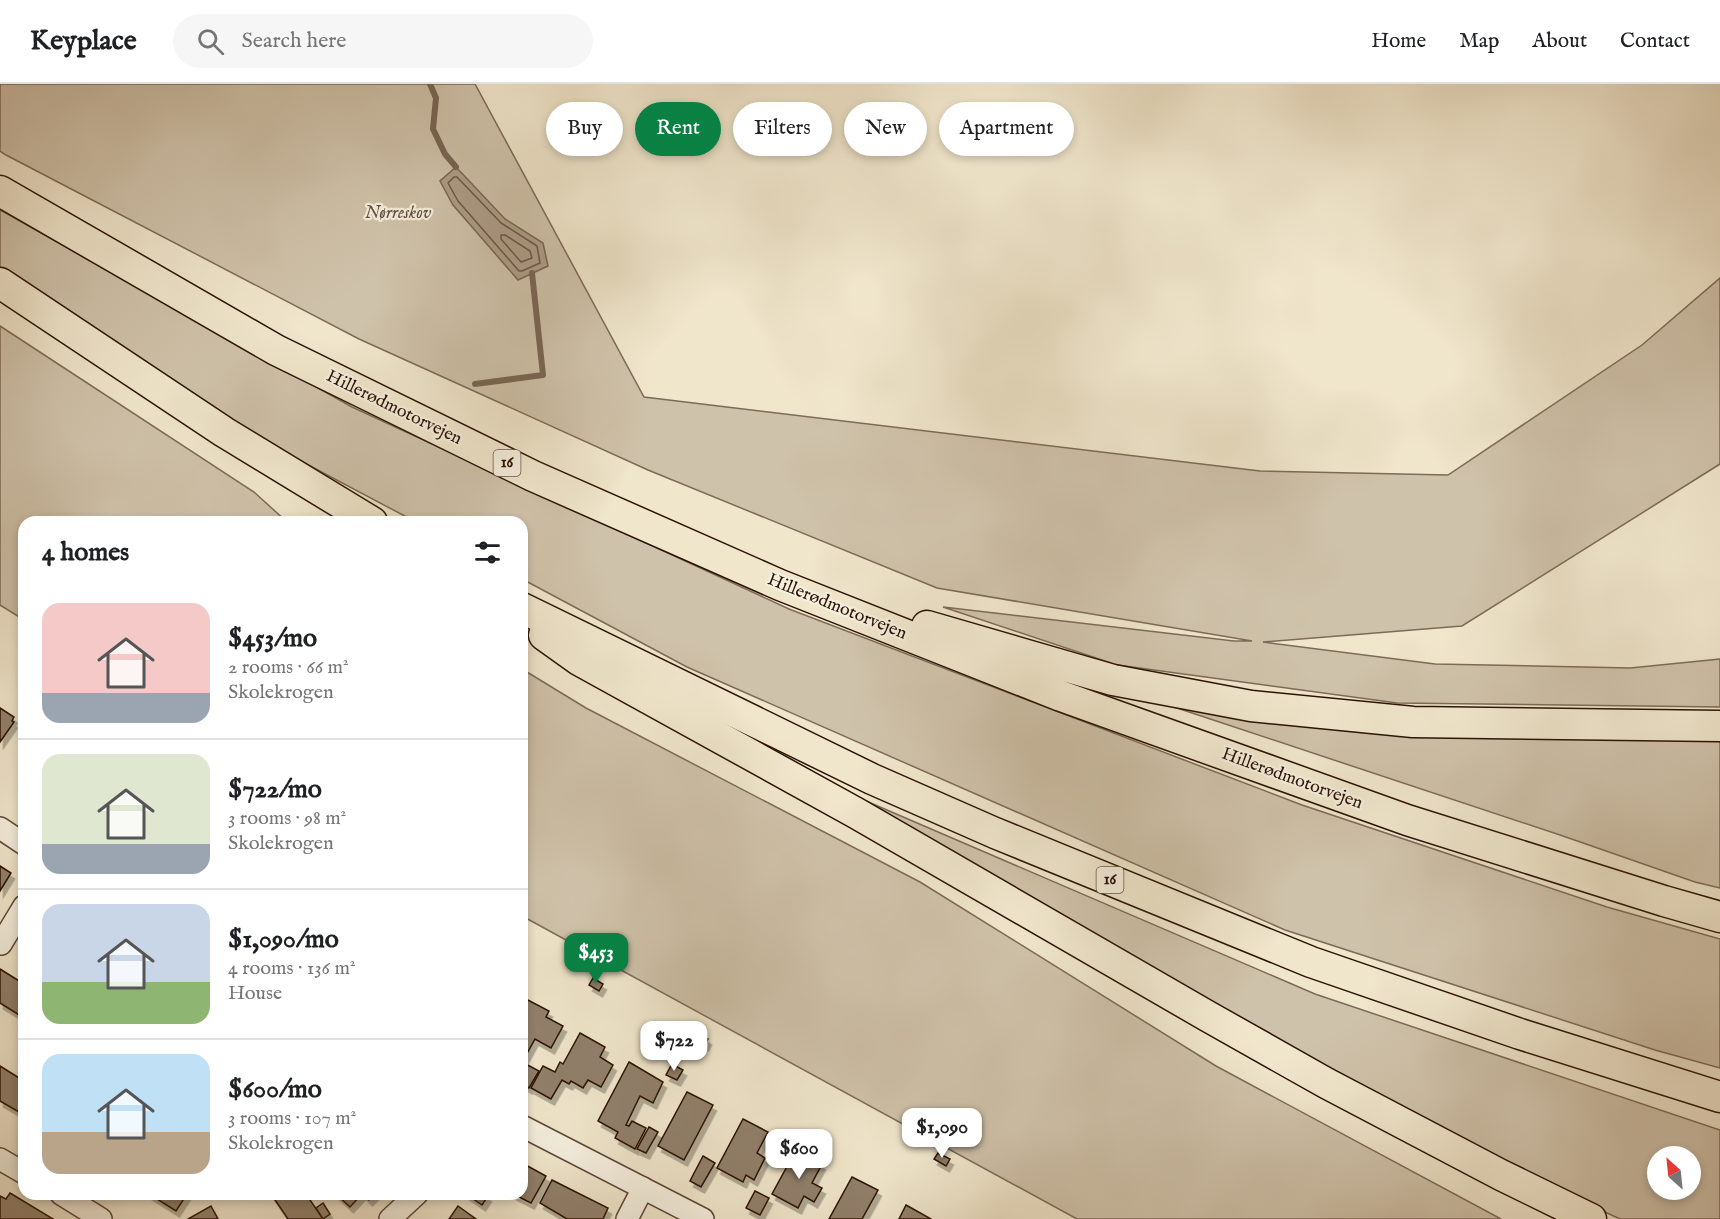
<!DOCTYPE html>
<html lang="en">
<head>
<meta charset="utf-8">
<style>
	body { margin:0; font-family:"IM FELL English",serif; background:#f6f6f6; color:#202124; height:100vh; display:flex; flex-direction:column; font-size:22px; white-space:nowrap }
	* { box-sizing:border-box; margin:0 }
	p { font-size:20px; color:#757577 }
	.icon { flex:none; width:33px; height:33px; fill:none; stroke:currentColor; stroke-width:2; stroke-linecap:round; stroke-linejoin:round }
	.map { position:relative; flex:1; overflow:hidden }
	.panel { position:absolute; left:18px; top:432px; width:510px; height:684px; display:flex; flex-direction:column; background:#fff; border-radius:18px; box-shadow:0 3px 9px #0003 }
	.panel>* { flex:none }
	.guide { position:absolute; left:546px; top:18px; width:570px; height:54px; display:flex; gap:12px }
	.needle { width:39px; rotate:333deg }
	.controls { position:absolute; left:1647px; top:1062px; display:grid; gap:12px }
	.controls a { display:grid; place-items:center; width:54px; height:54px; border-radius:50%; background:#fff; box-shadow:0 3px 9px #0003; font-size:30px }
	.price { position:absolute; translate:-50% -51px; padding:0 14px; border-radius:12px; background:#fff; color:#222; font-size:20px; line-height:39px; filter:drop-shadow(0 2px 3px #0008) }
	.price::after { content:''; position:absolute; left:50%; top:36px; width:18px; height:14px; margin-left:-9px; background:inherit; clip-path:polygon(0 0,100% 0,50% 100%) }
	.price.on { background:#0b8043; color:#fff }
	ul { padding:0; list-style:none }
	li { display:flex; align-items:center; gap:18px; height:150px; padding:0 24px }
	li+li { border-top:2px solid #e0e0e0 }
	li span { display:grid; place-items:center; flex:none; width:168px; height:120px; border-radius:18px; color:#555 }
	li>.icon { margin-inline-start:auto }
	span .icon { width:72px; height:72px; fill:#fffc; stroke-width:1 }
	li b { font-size:26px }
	h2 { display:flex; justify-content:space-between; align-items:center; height:72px; padding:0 24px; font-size:26px }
	.chip { padding:0 21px; border-radius:27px; background:#fff; box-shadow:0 3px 9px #0003; font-size:21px; line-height:54px }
	.chip.on { background:#0b8043; color:#fff }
	header { display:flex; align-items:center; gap:36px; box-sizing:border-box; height:84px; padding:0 30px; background:#fff; border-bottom:2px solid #e0e0e0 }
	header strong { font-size:28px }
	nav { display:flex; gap:33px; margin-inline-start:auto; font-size:21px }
	.search { width:420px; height:54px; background:#f6f6f6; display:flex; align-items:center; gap:15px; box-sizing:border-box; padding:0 21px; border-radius:33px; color:#757577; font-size:22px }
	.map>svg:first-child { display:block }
	.green { fill:#cfc2aa; stroke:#7d6a58; stroke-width:1.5; fill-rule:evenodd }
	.water { fill:#ad9e88; stroke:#796654; stroke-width:1.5 }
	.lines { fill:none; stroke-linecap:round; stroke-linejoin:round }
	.shore { stroke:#6c5846; stroke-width:1.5 }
	.stream { stroke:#796654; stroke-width:6 }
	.building { fill:#91806c; stroke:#2b1205; stroke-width:1.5; filter:url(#shadow) }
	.minor-casing { stroke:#5c4737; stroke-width:24 }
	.highway-casing { stroke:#2b1205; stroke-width:33 }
	.minor { stroke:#f5efde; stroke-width:21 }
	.highway { stroke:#f0e6cc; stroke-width:30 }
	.labels { text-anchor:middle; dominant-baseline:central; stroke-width:4.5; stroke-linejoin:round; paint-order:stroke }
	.shield { fill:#f5efde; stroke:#685446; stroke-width:1.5 }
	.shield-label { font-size:16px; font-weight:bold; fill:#2b1205 }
	.park-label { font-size:18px; font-style:italic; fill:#64503f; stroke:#f5efde }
	.street-label { font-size:18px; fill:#2b1205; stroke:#f5efde }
</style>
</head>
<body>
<header>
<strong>Keyplace</strong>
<div class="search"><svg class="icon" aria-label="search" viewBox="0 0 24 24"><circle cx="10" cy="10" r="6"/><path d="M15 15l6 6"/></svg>Search here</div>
<nav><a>Home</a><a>Map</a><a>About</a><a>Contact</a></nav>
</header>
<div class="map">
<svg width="1720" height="1135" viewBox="0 0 1720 1135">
	<defs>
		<filter id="shadow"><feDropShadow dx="3.5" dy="6" stdDeviation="0" flood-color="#0004"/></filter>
	</defs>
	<rect width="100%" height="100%" fill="#f0e6cc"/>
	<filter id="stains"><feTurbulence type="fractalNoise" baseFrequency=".00333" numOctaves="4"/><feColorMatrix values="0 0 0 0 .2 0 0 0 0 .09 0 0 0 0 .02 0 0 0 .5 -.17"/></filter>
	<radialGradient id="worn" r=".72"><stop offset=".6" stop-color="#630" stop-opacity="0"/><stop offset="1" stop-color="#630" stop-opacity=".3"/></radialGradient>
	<g class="green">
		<polygon points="0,0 475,0 644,313 1260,387 1448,391 1642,261 1720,194 1720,380 1462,542 1263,558 1435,580 1630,584 1720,575 1720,623 1397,619 1117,581 943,523 1234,557 1252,557 937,504 648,386 359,255 6,71 0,67"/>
		<polygon points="0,126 352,323 789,525 1302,721 1607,823 1720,855 1720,984 1655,966 1285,846 687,583 522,495 522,438 416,438 265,358 0,187"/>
		<polygon points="0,242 254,408 287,438 24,438 24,536 0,521"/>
		<polygon points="522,585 586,624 920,798 1216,982 1501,1135 1077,1135 522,832"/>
		<polygon points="1171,622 1326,642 1720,653 1720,804 1695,798 1563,752"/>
		<path d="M866 717 1315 910 1720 1046V1135H1620L1326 999ZM1658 1072H1690V1106H1658Z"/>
	</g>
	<polygon class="water" points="456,83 505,135 543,159 548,182 518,196 453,121 440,97"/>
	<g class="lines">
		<g class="shore">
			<polygon points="454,93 457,93 501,139 537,162 540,179 522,187 519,187 458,117 448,99"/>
			<polygon points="501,151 505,151 530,167 532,174 521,178 501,155"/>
		</g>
		<g class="stream">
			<polyline points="430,0 436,14 433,45 445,70 456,83"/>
			<polyline points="475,300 543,291 532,189"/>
		</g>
	</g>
	<g class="building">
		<polygon points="0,624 14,633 12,637 14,638 0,658"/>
		<polygon points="0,782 11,789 0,807"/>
		<polygon points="0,885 24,900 24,934 0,919"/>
		<polygon points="593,894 603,900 599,907 589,901"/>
		<polygon points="524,914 549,927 546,933 563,942 551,964 535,955 524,975 522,973 522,918"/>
		<polygon points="580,949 605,963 600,973 613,981 601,1003 588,996 583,1004 571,997 569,1000 562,996 551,1015 531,1004 543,982 555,988 560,978 563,980"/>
		<polygon points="701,951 708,955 705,961 698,958"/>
		<polygon points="522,978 539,987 529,1004 522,1000"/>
		<polygon points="629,978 663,998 653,1019 640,1012 626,1041 629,1042 632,1037 646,1044 635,1065 615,1054 618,1048 598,1037"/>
		<polygon points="672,980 683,986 677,996 666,991"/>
		<polygon points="0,982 24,997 24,1031 0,1017"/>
		<polygon points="687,1008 713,1021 684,1076 658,1062"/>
		<polygon points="743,1035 768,1048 757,1069 765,1074 754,1096 746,1091 743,1098 717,1084"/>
		<polygon points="649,1043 658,1048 646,1069 637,1065"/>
		<polygon points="796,1066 822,1080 812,1099 822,1104 814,1118 804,1112 798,1124 772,1110"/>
		<polygon points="938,1069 950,1075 946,1082 934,1075"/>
		<polygon points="703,1072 715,1079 701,1103 690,1097"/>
		<polygon points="522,1079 546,1092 531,1119 513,1110 522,1110"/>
		<polygon points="852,1093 878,1106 862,1135 829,1135"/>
		<polygon points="552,1096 608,1124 603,1135 567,1135 540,1119"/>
		<polygon points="755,1107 769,1114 760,1131 746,1124"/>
		<polygon points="10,1109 53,1135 0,1135 0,1112 6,1115"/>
		<polygon points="149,1110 187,1110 176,1127"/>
		<polygon points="271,1110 306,1110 323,1135 288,1135"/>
		<polygon points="336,1110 362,1110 350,1123"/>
		<polygon points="363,1110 375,1110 369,1116"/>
		<polygon points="466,1110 485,1110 488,1112 482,1121"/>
		<polygon points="323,1119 330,1130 323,1135 316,1124"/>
		<polygon points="906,1121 931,1135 899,1135"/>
		<polygon points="211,1122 218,1135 188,1135"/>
		<polygon points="458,1122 476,1135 449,1135"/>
	</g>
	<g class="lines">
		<g class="minor-casing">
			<g id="minor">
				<polyline points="0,744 24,760"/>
				<polyline points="1,860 24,822"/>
				<polyline points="522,1042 703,1135"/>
				<polyline points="0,1075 24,1089"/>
				<polyline points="61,1110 101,1135"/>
				<polyline points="390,1135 417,1110"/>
				<polyline points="627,1135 643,1104"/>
			</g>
		</g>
		<g class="highway-casing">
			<g id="highway">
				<polyline points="0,107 276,266 533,392 780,501 1061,612 1407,736 1664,817 1720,833"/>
				<polyline points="0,199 224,348 372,438"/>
				<polyline points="522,524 872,695 995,749 1311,878 1520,950 1720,1013"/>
				<polyline points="927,542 1113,596 1251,622 1413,638 1720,642"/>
				<polyline points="544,551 579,576 856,729 1209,933 1326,999 1501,1091 1591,1135"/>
			</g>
		</g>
		<use href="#minor" class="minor"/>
		<use href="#highway" class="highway"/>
	</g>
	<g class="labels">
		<g class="shield">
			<rect x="493.5" y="366" width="27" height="26" rx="4.5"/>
			<rect x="1096.5" y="783" width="27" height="26" rx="4.5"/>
		</g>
		<g class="shield-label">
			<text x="507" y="379">16</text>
			<text x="1110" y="796">16</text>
		</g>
		<g class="park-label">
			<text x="398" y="129">Nørreskov</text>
		</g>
		<g class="street-label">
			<text transform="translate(394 324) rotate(26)">Hillerødmotorvejen</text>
			<text transform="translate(837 523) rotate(22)">Hillerødmotorvejen</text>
			<text transform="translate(1292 695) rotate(20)">Hillerødmotorvejen</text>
		</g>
	</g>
	<rect width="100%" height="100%" filter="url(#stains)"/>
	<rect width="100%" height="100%" fill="url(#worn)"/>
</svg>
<div class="controls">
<a><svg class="needle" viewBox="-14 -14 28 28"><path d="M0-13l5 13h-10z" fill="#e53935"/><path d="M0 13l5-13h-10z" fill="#757577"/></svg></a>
</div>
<b class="price on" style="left:596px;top:900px">$453</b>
<b class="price" style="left:674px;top:988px">$722</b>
<b class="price" style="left:942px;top:1075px">$1,090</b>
<b class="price" style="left:799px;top:1096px">$600</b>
<div class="guide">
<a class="chip">Buy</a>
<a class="chip on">Rent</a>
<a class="chip">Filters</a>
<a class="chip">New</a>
<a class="chip">Apartment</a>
</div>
<section class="panel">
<h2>4 homes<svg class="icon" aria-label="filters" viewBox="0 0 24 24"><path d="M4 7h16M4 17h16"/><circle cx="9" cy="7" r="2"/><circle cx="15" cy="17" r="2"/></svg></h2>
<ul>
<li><span style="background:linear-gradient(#f6c9c9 75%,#9aa5b1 0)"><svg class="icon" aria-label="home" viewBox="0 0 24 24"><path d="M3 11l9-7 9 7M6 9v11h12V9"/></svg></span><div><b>$453/mo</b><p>2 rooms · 66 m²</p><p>Skolekrogen</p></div></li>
<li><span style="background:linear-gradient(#dfe7d0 75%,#9aa5b1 0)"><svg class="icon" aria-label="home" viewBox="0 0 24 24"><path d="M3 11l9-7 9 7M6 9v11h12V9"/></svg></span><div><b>$722/mo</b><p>3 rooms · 98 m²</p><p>Skolekrogen</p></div></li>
<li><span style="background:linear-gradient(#c9d6e8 65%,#8fb573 0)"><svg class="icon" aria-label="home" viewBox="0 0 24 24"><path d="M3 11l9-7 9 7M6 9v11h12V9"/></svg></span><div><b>$1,090/mo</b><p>4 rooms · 136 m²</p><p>House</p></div></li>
<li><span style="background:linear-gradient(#bfe0f5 65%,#b9a48a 0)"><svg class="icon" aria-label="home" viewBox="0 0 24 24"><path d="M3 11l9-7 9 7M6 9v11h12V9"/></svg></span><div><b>$600/mo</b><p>3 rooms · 107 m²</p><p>Skolekrogen</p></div></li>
</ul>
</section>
</div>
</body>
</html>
